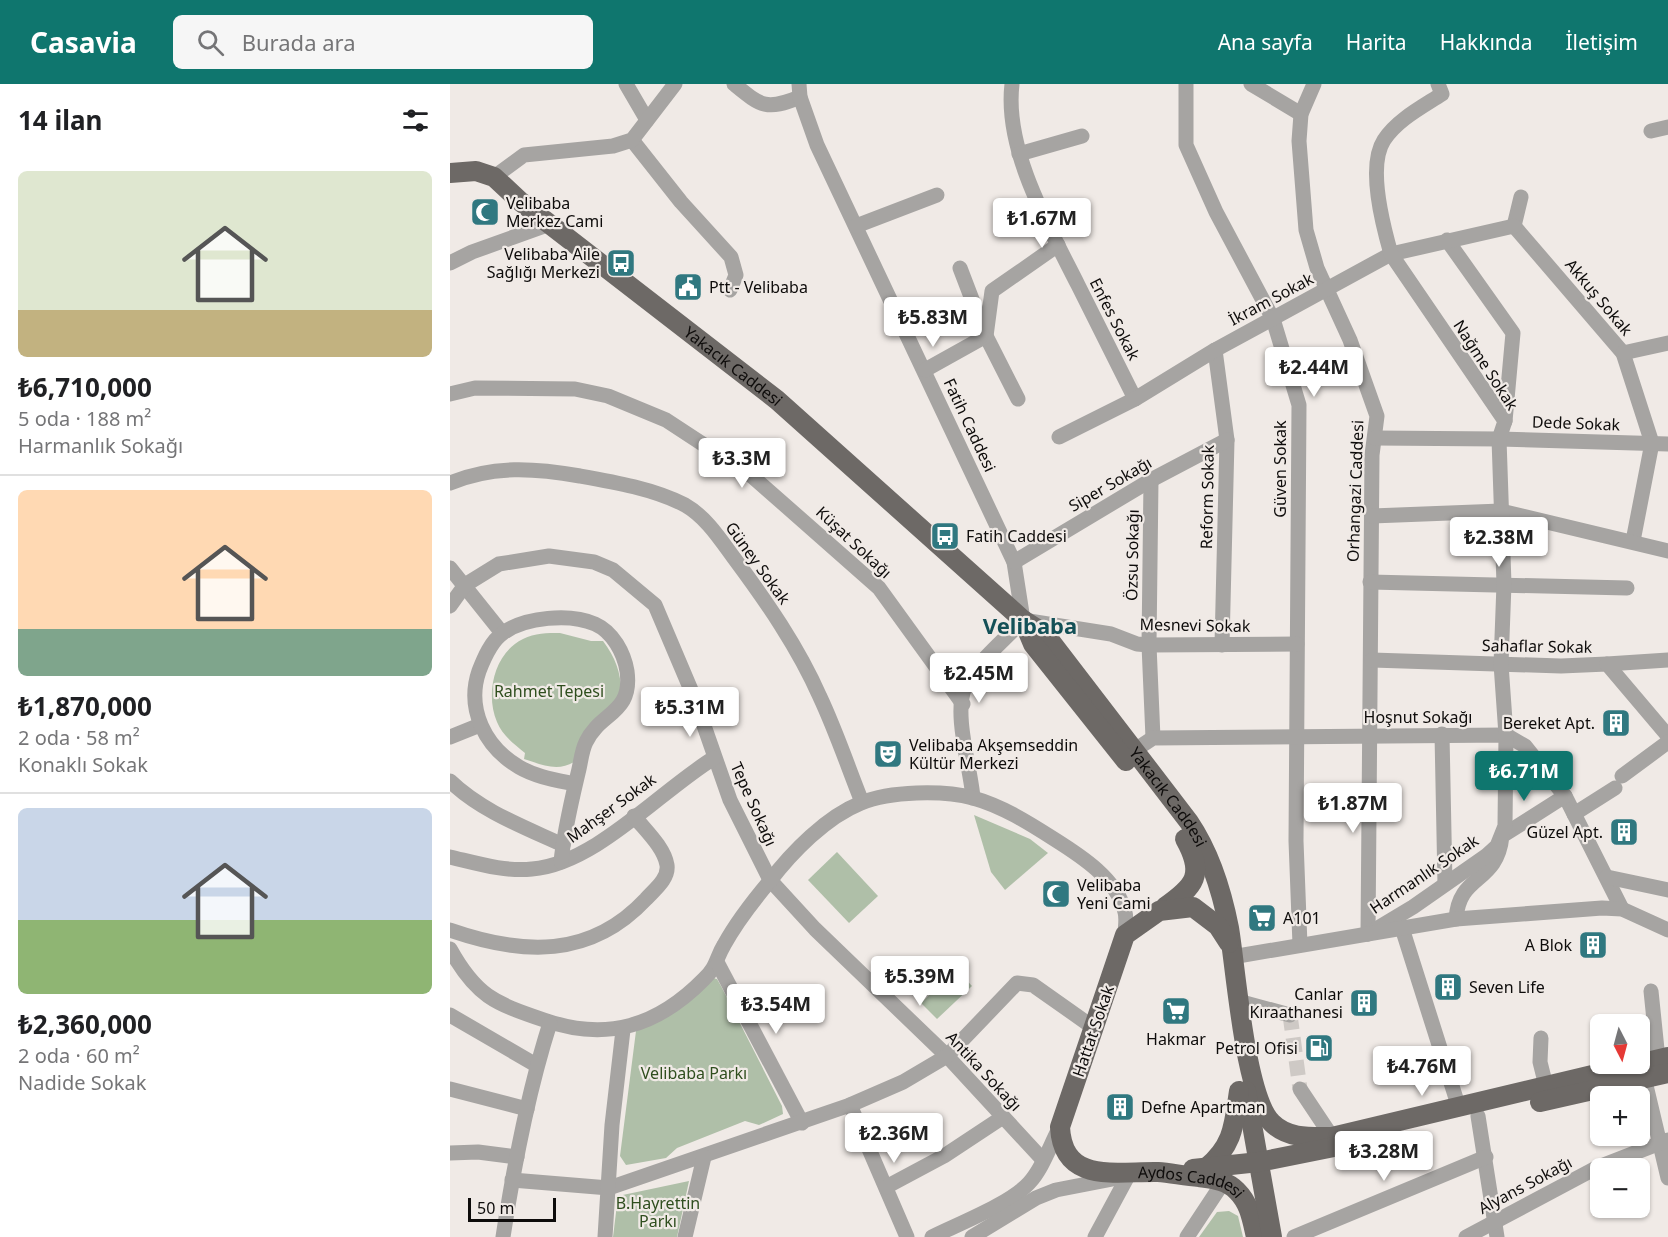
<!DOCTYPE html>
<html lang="tr">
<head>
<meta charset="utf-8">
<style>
	body { margin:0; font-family:"Noto Sans",sans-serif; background:#f6f6f6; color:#202124; height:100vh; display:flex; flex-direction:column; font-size:22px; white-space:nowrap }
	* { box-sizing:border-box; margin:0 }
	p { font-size:20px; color:#757577 }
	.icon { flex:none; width:33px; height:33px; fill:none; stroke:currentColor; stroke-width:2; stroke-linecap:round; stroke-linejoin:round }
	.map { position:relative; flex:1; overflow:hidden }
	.side { display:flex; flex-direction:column; background:#fff; width:450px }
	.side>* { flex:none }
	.needle { width:39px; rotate:174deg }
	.fabs { position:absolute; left:1140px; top:930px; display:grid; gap:12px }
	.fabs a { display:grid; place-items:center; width:60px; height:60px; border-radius:9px; background:#fff; box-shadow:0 2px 4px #0004; font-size:30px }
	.scale { position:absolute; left:18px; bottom:15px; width:88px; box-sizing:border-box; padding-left:6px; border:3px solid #0e0c0b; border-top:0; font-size:16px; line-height:21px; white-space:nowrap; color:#0e0c0b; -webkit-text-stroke:4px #f0eae6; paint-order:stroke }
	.price { position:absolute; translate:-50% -51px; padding:0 14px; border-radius:6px; background:#fff; color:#222; font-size:20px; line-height:39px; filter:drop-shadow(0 2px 3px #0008) }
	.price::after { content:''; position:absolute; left:50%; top:36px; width:18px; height:14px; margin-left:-9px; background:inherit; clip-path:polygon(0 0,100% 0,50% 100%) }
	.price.selected { background:#0f766e; color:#fff }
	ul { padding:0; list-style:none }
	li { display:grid; align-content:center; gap:12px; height:318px; padding:0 18px }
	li+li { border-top:2px solid #e0e0e0 }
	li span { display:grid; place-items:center; height:186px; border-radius:9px; color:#555 }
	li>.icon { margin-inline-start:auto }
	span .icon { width:108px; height:108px; fill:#fffc; stroke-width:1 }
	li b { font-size:26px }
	h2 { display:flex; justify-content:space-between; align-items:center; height:72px; padding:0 18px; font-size:26px }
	header { display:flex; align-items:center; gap:36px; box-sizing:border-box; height:84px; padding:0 30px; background:#0f766e; color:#fff }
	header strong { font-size:28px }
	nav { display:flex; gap:33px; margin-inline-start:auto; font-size:21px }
	.search { width:420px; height:54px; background:#f6f6f6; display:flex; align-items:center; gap:15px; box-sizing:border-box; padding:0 21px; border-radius:9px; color:#757577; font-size:22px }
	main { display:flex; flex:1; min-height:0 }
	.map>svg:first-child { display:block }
	.green { fill:#afbfa8 }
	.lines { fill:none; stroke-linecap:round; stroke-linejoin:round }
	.minor-tunnel { stroke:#cec9c5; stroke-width:15; stroke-dasharray:15 8; stroke-linecap:butt }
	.minor { stroke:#a6a4a2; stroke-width:15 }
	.major { stroke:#6d6966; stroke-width:20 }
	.labels { text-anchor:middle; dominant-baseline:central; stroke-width:4.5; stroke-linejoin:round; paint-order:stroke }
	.poi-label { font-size:16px; fill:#0e0c0b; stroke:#f0eae6; text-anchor:start }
	.street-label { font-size:16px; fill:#0e0c0b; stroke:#f0eae6 }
	.park-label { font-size:16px; fill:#2f4e1e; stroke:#f0eae6 }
	.district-label { font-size:22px; font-weight:bold; fill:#145057; stroke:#f0eae6 }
</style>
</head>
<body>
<header>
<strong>Casavia</strong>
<div class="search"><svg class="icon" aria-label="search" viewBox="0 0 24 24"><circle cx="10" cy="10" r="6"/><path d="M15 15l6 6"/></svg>Burada ara</div>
<nav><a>Ana sayfa</a><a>Harita</a><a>Hakkında</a><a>İletişim</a></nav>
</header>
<main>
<section class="side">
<h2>14 ilan<svg class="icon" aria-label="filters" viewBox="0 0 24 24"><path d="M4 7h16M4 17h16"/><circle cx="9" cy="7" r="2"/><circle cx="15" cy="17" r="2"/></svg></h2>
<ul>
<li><span style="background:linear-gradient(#dfe7d0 75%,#c2b280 0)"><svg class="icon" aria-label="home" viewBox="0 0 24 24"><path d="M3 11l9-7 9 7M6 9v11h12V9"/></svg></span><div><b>₺6,710,000</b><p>5 oda · 188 m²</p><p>Harmanlık Sokağı</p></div></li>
<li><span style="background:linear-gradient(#ffd9b3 75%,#7fa58c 0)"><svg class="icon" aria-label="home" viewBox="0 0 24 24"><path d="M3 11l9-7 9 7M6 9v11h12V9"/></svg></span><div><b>₺1,870,000</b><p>2 oda · 58 m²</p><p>Konaklı Sokak</p></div></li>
<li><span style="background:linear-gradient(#c9d6e8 60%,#8fb573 0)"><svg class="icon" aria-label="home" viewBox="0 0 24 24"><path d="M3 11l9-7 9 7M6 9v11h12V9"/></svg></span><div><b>₺2,360,000</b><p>2 oda · 60 m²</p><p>Nadide Sokak</p></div></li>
</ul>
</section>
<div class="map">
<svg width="1218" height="1153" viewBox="0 0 1218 1153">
	<rect width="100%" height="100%" fill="#f0eae6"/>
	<g class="green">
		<path d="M110 549 141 557H153C166 574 172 591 171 613L127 676C109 689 93 681 74 675L75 669C64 660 52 651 47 638 35 610 44 569 73 555 85 549 97 549 110 549Z"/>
		<polygon points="524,731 580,755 598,769 555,806 541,788"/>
		<polygon points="387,768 428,812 399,839 358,796"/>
		<polygon points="506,885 522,902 487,935 471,919"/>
		<polygon points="263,894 267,895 271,902 332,1022 333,1030 309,1041 295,1037 227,1064 216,1074 176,1081 170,1072 186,947"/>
		<polygon points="239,1097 227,1153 163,1153 168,1112"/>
		<polygon points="779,1127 788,1132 793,1153 749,1153 767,1128"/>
	</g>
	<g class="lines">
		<polyline class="minor-tunnel" points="840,931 850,1005"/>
		<g class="minor">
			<polyline points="176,0 197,36"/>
			<path d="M284 0C311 22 316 27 350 13"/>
			<polyline points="349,0 350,13 367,61 564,478 573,536"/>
			<path d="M562 0C554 66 599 143 628 201 647 239 666 277 685 315"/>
			<polyline points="736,0 736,61 766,128 823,235 849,321 846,757 850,861"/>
			<polyline points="801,0 851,30"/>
			<polyline points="864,0 851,30 849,57 856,146 867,184 900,256 927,332 922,371 918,850"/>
			<polyline points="1201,47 1218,43"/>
			<polyline points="182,56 231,118 281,173 286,191 280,206"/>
			<polyline points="569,70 632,52"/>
			<polyline points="44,93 74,71 163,62 182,56 225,0"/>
			<polyline points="406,142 487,111"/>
			<polyline points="1064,142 1173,269 1202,359 1183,457"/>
			<polyline points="1064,142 1071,113"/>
			<polyline points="997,156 1063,249 1055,337"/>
			<polyline points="0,179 22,168 100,140"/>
			<polyline points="510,184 536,252 568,315"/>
			<polyline points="765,266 777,356 772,561"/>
			<polyline points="1173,269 1218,259"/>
			<polyline points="475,286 536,252 542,207 608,161"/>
			<polyline points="0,310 25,304 125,305 158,312 216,336 303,393 429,504 513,620"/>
			<polyline points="609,353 685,315 765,266 941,170 1064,142"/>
			<polyline points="925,354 1049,355 1218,360"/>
			<polyline points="701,396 699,561 703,654"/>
			<path d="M0 399C43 381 85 384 130 392 164 398 204 405 235 421 256 433 270 455 284 474 316 517 348 563 370 613 386 647 398 683 412 718"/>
			<polyline points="922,432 1051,427 1218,467"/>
			<polyline points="564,478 701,396 777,356"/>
			<polyline points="0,484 52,549"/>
			<polyline points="920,498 1177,504"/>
			<polyline points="0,522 15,501 49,480 99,472 144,478 163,486 205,521 244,613 280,716 320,796 365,845 497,972 593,1076"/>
			<polyline points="579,537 661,550 687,560 699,561 847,560"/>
			<polyline points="922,576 1111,582 1157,580 1218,652"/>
			<polyline points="1157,580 1218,576"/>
			<polyline points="992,650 995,800"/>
			<polyline points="0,653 30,641"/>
			<polyline points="676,672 703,654 1056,651 1075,662 1115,712 1172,825"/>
			<polyline points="1172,692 1218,658"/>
			<path d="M0 697C31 727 74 743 113 761"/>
			<path d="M523 714C521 685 503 630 515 603 527 577 554 557 573 536"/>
			<polyline points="1124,730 1165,704"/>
			<path d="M0 773C26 779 55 788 82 785 145 780 210 707 264 674"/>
			<path d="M111 778C114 747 122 715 129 685 131 676 132 666 136 658 150 628 183 630 177 587 174 569 163 548 145 540 120 529 75 533 53 549 41 557 34 574 29 587 16 625 35 663 69 683 86 693 106 696 125 700"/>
			<polyline points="1157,793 1218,806"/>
			<path d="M1006 835C1009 789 1047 801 1052 752L1115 712"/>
			<polyline points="952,844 1009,1024"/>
			<path d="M0 846C72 871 140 875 196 815 204 806 219 795 217 781 214 763 195 746 184 732"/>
			<path d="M918 850 963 823 1036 772 1047 762 1055 742 1056 651 1051 580 1054 500 1049 355 1055 337 941 170C933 142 917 82 934 56 947 36 972 23 992 10L988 0"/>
			<path d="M0 865C26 912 44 919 94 936 157 958 208 942 254 895 267 883 266 874 274 861 286 839 303 817 319 798 342 768 376 733 411 719 440 707 493 706 523 714 552 722 579 739 604 755 631 772 667 795 675 828 677 835 675 844 675 851"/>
			<polyline points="782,873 1006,835 1152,824 1172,825 1218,846"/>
			<polyline points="268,880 352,1039"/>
			<polyline points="1201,907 1208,975"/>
			<polyline points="788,917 840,931"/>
			<polyline points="0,931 86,981"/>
			<polyline points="1091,954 1090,978 1096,1002"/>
			<polyline points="1194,993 1218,1094"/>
			<polyline points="0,1005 77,1025"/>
			<polyline points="850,1005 882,1053"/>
			<polyline points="400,1021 457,1153"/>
			<polyline points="1028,1032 1047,1153"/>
			<polyline points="0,1069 28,1068 67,1073"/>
			<polyline points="62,1096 159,1104 400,1021 453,998 497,972 567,899 583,901 644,944"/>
			<polyline points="436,1103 494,1072 553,1033"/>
			<path d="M53 1153C64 1081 78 1008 100 939"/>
			<polyline points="155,1153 162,1041 173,946"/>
			<polyline points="235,1153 254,1073"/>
			<path d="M482 1153C508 1140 560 1120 579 1099 593 1084 600 1061 610 1043"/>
			<polyline points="522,1153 586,1114 606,1106 673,1093"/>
			<polyline points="645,1153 679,1090"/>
			<polyline points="737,1153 774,1097"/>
			<polyline points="844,1153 1036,1073"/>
			<polyline points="1016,1153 1146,1084 1218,1056"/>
		</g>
		<g class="major">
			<path id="s1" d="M0 89 26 87 44 93 71 118 327 316 573 536 595 550 739 738C760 769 772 808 779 844 786 886 795 1013 822 1039 838 1055 861 1053 882 1053L1218 973"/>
			<polyline points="573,536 583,560 676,677"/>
			<path d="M715 823C745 802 755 791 735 755"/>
			<path id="s2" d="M779 859 768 842 743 823 709 827 675 851 610 1043C613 1101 667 1087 708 1088 721 1089 735 1092 749 1093 763 1095 777 1096 787 1107 800 1120 802 1136 806 1153"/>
			<polyline points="796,1007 822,1153"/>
			<polyline points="1090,1018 1218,989"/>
			<path d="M756 1084C784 1061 784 1040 789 1007"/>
			<polyline points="743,1085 809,1078 889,1062"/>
		</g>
	</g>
	<defs>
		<g id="mosque-square" transform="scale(1.5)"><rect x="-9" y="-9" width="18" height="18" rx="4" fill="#307880" stroke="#f0eae6"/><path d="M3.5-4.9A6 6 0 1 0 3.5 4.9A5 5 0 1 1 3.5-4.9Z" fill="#fff"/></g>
		<g id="bus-square" transform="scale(1.5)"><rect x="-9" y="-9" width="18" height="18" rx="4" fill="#307880" stroke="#f0eae6"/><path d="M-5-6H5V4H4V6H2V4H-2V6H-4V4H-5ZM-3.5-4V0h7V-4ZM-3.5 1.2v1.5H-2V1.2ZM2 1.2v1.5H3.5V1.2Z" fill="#fff"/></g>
		<g id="civic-square" transform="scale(1.5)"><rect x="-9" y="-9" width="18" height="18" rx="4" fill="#307880" stroke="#f0eae6"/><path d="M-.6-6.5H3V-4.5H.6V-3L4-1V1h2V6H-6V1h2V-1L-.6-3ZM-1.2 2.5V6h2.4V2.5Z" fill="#fff"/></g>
		<g id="building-square" transform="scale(1.5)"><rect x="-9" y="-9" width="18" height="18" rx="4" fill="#307880" stroke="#f0eae6"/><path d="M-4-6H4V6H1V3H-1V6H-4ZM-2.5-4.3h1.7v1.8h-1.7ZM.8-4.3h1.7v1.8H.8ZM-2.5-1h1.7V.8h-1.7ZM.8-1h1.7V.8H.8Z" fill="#fff"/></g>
		<g id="theatre-square" transform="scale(1.5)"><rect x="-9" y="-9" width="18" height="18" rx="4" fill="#307880" stroke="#f0eae6"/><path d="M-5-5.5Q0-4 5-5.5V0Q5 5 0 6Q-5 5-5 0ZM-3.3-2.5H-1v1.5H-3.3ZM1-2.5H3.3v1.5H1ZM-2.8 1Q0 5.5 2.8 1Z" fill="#fff"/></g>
		<g id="supermarket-square" transform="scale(1.5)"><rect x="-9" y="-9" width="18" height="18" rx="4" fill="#307880" stroke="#f0eae6"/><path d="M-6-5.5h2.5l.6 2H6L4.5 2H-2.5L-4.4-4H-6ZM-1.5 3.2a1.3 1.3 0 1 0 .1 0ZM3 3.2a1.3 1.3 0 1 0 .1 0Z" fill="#fff"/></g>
		<g id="fuel-square" transform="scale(1.5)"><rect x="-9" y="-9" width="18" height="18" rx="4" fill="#307880" stroke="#f0eae6"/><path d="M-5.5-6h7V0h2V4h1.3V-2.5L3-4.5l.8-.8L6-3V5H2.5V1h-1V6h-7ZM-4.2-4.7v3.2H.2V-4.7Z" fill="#fff"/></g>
	</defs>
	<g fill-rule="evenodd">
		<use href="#mosque-square" x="35" y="128"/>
		<use href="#bus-square" x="171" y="179"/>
		<use href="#civic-square" x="238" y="203"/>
		<use href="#bus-square" x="495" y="452"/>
		<use href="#building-square" x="1166" y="639"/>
		<use href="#theatre-square" x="438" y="670"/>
		<use href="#building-square" x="1174" y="748"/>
		<use href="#mosque-square" x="606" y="810"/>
		<use href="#supermarket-square" x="812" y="834"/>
		<use href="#building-square" x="1143" y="861"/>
		<use href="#building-square" x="998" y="903"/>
		<use href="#building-square" x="914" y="919"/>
		<use href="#supermarket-square" x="726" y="927"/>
		<use href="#fuel-square" x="869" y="964"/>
		<use href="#building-square" x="670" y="1023"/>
	</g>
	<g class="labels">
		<g class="poi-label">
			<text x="56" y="119">Velibaba<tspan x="56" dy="18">Merkez Cami</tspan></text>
			<text x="150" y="170" text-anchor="end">Velibaba Aile<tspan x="150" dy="18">Sağlığı Merkezi</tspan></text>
			<text x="259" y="203">Ptt - Velibaba</text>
			<text x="516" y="452">Fati̇h Caddesi̇</text>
			<text x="1145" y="639" text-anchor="end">Bereket Apt.</text>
			<text x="459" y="661">Velibaba Akşemseddin<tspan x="459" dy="18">Kültür Merkezi</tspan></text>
			<text x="1153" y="748" text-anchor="end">Güzel Apt.</text>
			<text x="627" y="801">Velibaba<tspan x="627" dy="18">Yeni Cami</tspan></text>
			<text x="833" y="834">A101</text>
			<text x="1122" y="861" text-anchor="end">A Blok</text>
			<text x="1019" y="903">Seven Life</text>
			<text x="893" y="910" text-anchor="end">Canlar<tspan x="893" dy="18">Kıraathanesi</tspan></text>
			<text x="726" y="955" text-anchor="middle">Hakmar</text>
			<text x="848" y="964" text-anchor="end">Petrol Ofisi</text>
			<text x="691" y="1023">Defne Apartman</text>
		</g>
		<g class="street-label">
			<text transform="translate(1149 213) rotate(50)">Akkuş Sokak</text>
			<text transform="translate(821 215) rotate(-28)">İkram Sokak</text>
			<text transform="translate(665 235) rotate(63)">Enfes Sokak</text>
			<text transform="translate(1036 281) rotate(57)">Nağme Sokak</text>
			<text stroke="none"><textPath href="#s1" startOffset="350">Yakacık Caddesi</textPath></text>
			<text transform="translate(1126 339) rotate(2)">Dede Sokak</text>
			<text transform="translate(520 341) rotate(65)">Fatih Caddesi</text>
			<text transform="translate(830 385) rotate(-90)">Güven Sokak</text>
			<text transform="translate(660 400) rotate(-30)">Siper Sokağı</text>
			<text transform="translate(905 407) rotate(-88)">Orhangazi Caddesi</text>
			<text transform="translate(757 413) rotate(-89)">Reform Sokak</text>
			<text transform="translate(404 458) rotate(43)">Küşat Sokağı</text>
			<text transform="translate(682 471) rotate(-89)">Özsu Sokağı</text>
			<text transform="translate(308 479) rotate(54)">Güney Sokak</text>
			<text transform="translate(745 541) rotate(1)">Mesnevi Sokak</text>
			<text transform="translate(1087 562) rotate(1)">Sahaflar Sokak</text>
			<text x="968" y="633">Hoşnut Sokağı</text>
			<text stroke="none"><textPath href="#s1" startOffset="966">Yakacık Caddesi</textPath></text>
			<text transform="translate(304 720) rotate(66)">Tepe Sokağı</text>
			<text transform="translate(161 724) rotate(-36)">Mahşer Sokak</text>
			<text transform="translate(974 790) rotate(-34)">Harmanlık Sokak</text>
			<text transform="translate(643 947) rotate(-71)">Hattat Sokak</text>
			<text transform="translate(534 987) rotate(47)">Antika Sokağı</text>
			<text transform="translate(1075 1101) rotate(-28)">Alyans Sokağı</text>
			<text stroke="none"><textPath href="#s2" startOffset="489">Aydos Caddesi</textPath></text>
		</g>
		<g class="park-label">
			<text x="99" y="607">Rahmet Tepesi</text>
			<text x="244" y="989">Velibaba Parkı</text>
			<text x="208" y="1119">B.Hayrettin<tspan x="208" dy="18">Parkı</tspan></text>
		</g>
		<g class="district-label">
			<text x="580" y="541">Velibaba</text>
		</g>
	</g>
</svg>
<div class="fabs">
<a><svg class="needle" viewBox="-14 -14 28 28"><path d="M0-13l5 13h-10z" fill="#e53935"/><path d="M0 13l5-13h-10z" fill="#757577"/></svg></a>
<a>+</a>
<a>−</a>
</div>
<div class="scale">50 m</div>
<b class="price" style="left:592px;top:165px">₺1.67M</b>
<b class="price" style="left:483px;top:264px">₺5.83M</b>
<b class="price" style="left:864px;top:314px">₺2.44M</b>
<b class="price" style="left:292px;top:405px">₺3.3M</b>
<b class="price" style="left:1049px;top:484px">₺2.38M</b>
<b class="price" style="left:529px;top:620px">₺2.45M</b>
<b class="price" style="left:240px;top:654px">₺5.31M</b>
<b class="price selected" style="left:1074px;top:718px">₺6.71M</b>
<b class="price" style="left:903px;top:750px">₺1.87M</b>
<b class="price" style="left:470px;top:923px">₺5.39M</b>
<b class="price" style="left:326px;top:951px">₺3.54M</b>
<b class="price" style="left:972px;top:1013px">₺4.76M</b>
<b class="price" style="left:444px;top:1080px">₺2.36M</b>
<b class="price" style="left:934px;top:1098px">₺3.28M</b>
</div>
</main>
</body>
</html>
